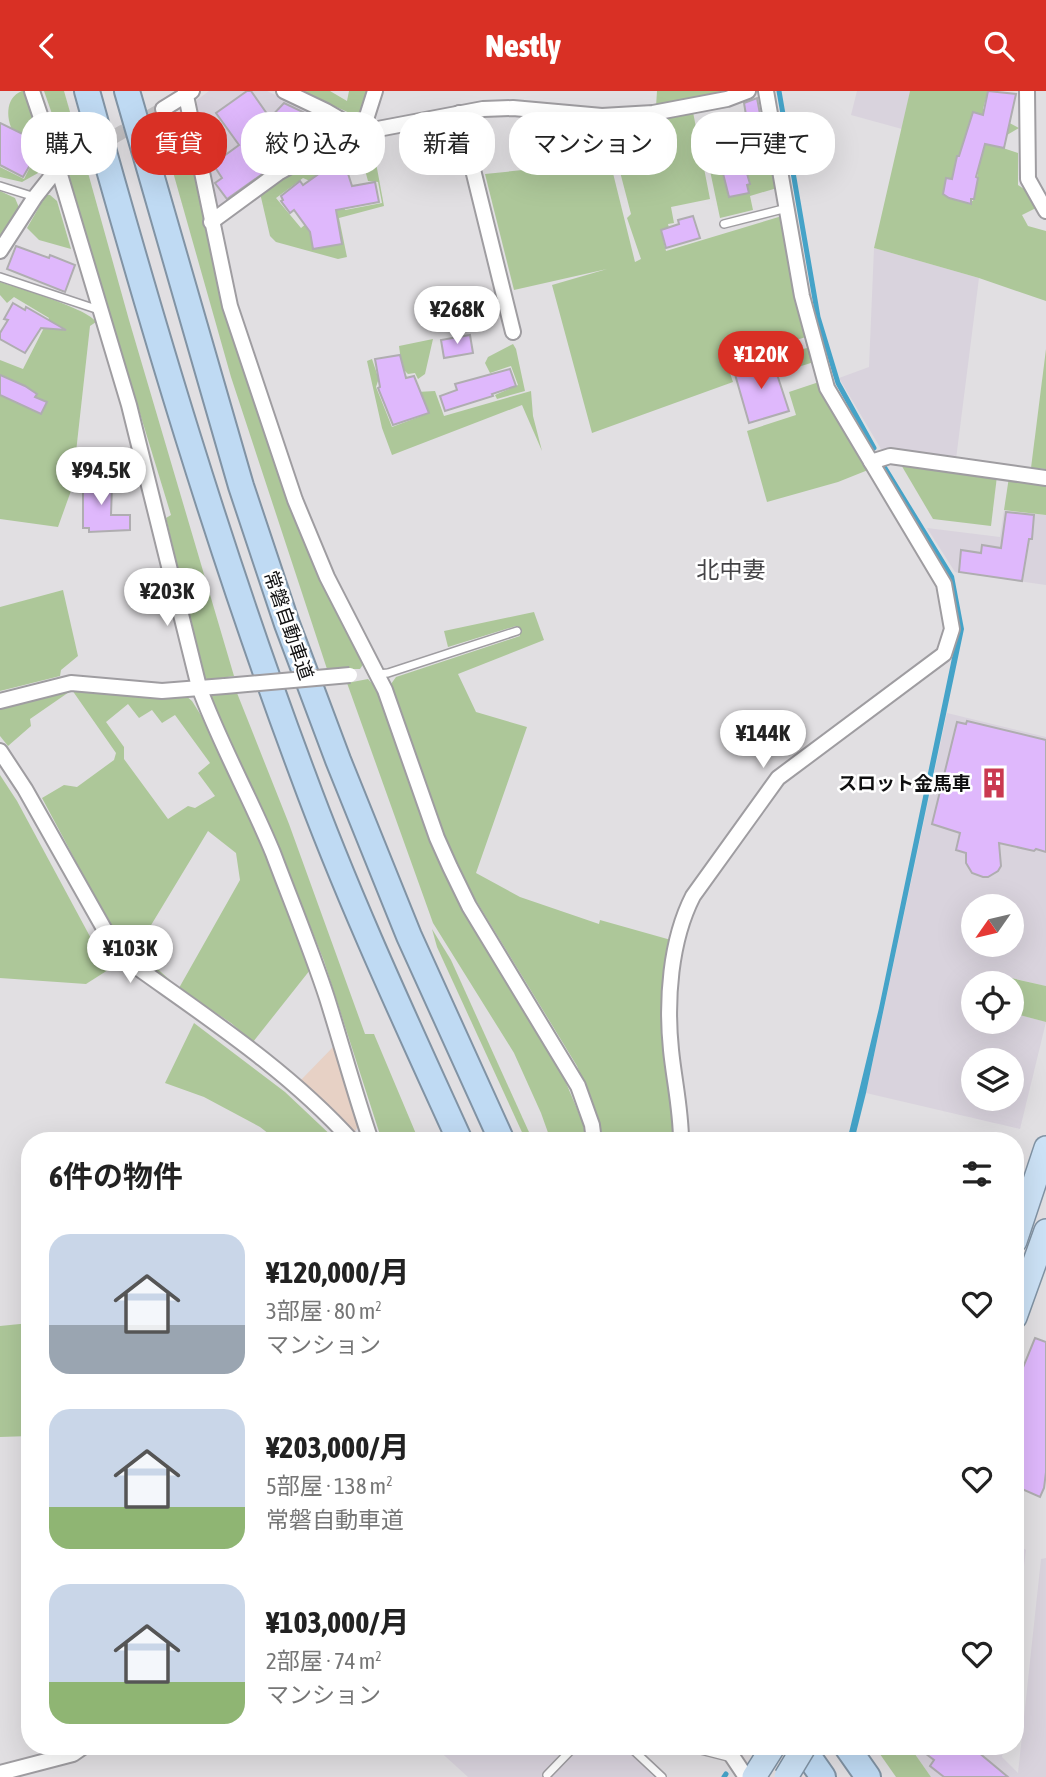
<!DOCTYPE html>
<html lang="ja">
<head>
<meta charset="utf-8">
<style>
	body { margin:0; font-family:"Asap Condensed","Noto Sans JP",sans-serif; background:#f6f6f6; color:#222; height:100vh; display:flex; flex-direction:column; font-size:26px; white-space:nowrap }
	* { box-sizing:border-box; margin:0 }
	p { font-size:23px; color:#767676 }
	.icon { flex:none; width:38px; height:38px; fill:none; stroke:currentColor; stroke-width:2; stroke-linecap:round; stroke-linejoin:round }
	.map { position:relative; flex:1; overflow:hidden }
	.sheet { position:absolute; left:21px; top:1041px; width:1003px; height:623px; display:flex; flex-direction:column; background:#fff; border-radius:28px; box-shadow:0 7px 28px #0002 }
	.sheet>* { flex:none }
	.guide { position:absolute; left:21px; top:21px; width:1004px; height:63px; display:flex; gap:14px }
	.needle { width:46px; rotate:236deg }
	.buttons { position:absolute; left:961px; top:803px; display:grid; gap:14px }
	.buttons a { display:grid; place-items:center; width:63px; height:63px; border-radius:50%; background:#fff; box-shadow:0 7px 28px #0002; font-size:35px }
	.price { position:absolute; translate:-50% -60px; padding:0 16px; border-radius:24px; background:#fff; color:#222; font-size:23px; line-height:46px; filter:drop-shadow(0 2px 4px #0008) }
	.price::after { content:''; position:absolute; left:50%; top:42px; width:21px; height:16px; margin-left:-10px; background:inherit; clip-path:polygon(0 0,100% 0,50% 100%) }
	.price.active { background:#d93025; color:#fff }
	ul { padding:0; list-style:none }
	li { display:flex; align-items:center; gap:21px; height:175px; padding:0 28px }
	li span { display:grid; place-items:center; flex:none; width:196px; height:140px; border-radius:21px; color:#555 }
	li>.icon { margin-inline-start:auto }
	span .icon { width:84px; height:84px; fill:#fffc; stroke-width:1 }
	li b { font-size:30px }
	h2 { display:flex; justify-content:space-between; align-items:center; height:84px; padding:0 28px; font-size:30px }
	.pill { padding:0 24px; border-radius:28px; background:#fff; box-shadow:0 7px 28px #0002; font-size:24px; line-height:63px }
	.pill.active { background:#d93025; color:#fff }
	header { display:flex; justify-content:space-between; align-items:center; height:91px; padding:0 28px; background:#d93025; color:#fff; font-size:32px; font-weight:800 }
	.map>svg:first-child { display:block }
	.built { fill:#d9d3dd; fill-rule:evenodd }
	.industrial { fill:#e7d1c5 }
	.green { fill:#adc799; fill-rule:evenodd }
	.water { fill:#45a3c8 }
	.lines { fill:none; stroke-linecap:round; stroke-linejoin:round }
	.stream { stroke:#45a3c8; stroke-width:5 }
	.building { fill:#dfb8fc; stroke:#afadb0; stroke-width:2 }
	.minor-tunnel { stroke:#c2c0c2; stroke-width:14; stroke-dasharray:14 7; stroke-linecap:butt }
	.service-casing { stroke:#9f9da1; stroke-width:10 }
	.minor-casing { stroke:#9f9da1; stroke-width:18 }
	.trunk-casing { stroke:#8193a4; stroke-width:26 }
	.motorway-casing { stroke:#8193a4; stroke-width:28 }
	.service { stroke:#fff; stroke-width:7 }
	.minor { stroke:#fff; stroke-width:14 }
	.trunk { stroke:#cce2f6; stroke-width:23 }
	.motorway { stroke:#bfdaf3; stroke-width:24 }
	.minor-bridge-casing { stroke:#9f9da1; stroke-width:18; stroke-linecap:butt }
	.trunk-bridge-casing { stroke:#8193a4; stroke-width:26; stroke-linecap:butt }
	.minor-bridge { stroke:#fff; stroke-width:14 }
	.trunk-bridge { stroke:#cce2f6; stroke-width:23 }
	.labels { text-anchor:middle; dominant-baseline:central; stroke-width:5; stroke-linejoin:round; paint-order:stroke }
	.street-label { font-size:19px; fill:#0f0f10; stroke:#fff }
	.poi-label { font-size:19px; font-weight:bold; fill:#0f0f10; stroke:#fff; text-anchor:end }
	.quarter-label { font-size:23px; fill:#444346; stroke:#fff }
</style>
</head>
<body>
<header><svg class="icon" aria-label="back" viewBox="0 0 24 24"><path d="M15 5l-7 7 7 7"/></svg>Nestly<svg class="icon" aria-label="search" viewBox="0 0 24 24"><circle cx="10" cy="10" r="6"/><path d="M15 15l6 6"/></svg></header>
<div class="map">
<svg width="1046" height="1686" viewBox="0 0 1046 1686">
	<rect width="100%" height="100%" fill="#e1dfe2"/>
	<g class="built">
		<polygon points="209,0 267,0 343,37 216,122 196,21 197,9"/>
		<polygon points="857,0 910,0 902,38 851,24"/>
		<polygon points="874,157 979,187 956,368 881,358 839,287 869,276"/>
		<polygon points="1004,419 1046,424 1046,494 955,481 927,437 1000,446"/>
		<path d="M947 622 1046 646V895L990 882 987 892H973V931H1012V922L1046 931 1020 1038 866 1002ZM973 816H1012V854H973ZM973 970H1012V1008H973Z"/>
		<polygon points="1015,1451 1026,1459 1015,1550"/>
		<polygon points="1046,1467 1046,1686 931,1686 910,1656 1003,1656 1002,1666 1018,1682 1041,1468"/>
		<polygon points="435,1656 623,1656 655,1686 468,1686"/>
	</g>
	<polygon class="industrial" points="335,954 358,1035 354,1042 334,1019 301,989"/>
	<g class="green">
		<path d="M22 0H25L43 70 38 82 22 91 0 86V76L24 88 36 64C29 58 20 52 15 44 6 30 4 7 22 0Z"/>
		<polygon points="44,0 64,0 80,56 66,63"/>
		<polygon points="300,0 330,0 347,10 349,0 367,0 362,22 352,23"/>
		<polygon points="657,0 730,0 656,16"/>
		<path d="M910 0H988L983 18 1019 37 1007 44 1003 57 1018 62V94L1024 98 1036 117 1022 124 1028 135 1046 140V210L979 187 874 157ZM957 65 980 70 973 110 943 102 946 87 952 88Z"/>
		<polygon points="693,21 710,108 671,116 674,132 668,133 671,144 663,148 666,160 782,125 806,246 726,270 733,291 592,342 552,194 607,178 514,199 485,83 610,70 635,171 641,168 627,127 631,123 607,31"/>
		<polygon points="171,23 181,26 185,31 224,217 322,490 364,572 360,578 327,578 231,286 158,28"/>
		<path d="M766 41 777 97 750 105 753 119 720 127 705 56ZM738 62 749 93 747 94 749 102 729 106 719 67Z"/>
		<polygon points="371,45 384,115 339,127 347,166 338,168 276,151 270,145 260,102 305,72 316,68 325,88 310,90 303,87 276,107 301,137 342,103 345,119 382,112 378,91 368,90 362,68 354,62 352,51"/>
		<polygon points="85,71 129,229 234,585 208,589 203,585 166,427 171,424 66,80"/>
		<polygon points="0,100 15,107 20,119 0,150"/>
		<polygon points="46,104 50,104 57,110 71,158 39,149 27,137"/>
		<path d="M0 191C18 197 89 218 96 231L90 235 72 397 58 436 0 428V269L23 278 49 227 14 206 7 212 0 204Z"/>
		<polygon points="433,248 425,283 418,288 415,282 408,283 405,280 378,290 376,296 392,336 424,324 417,301 435,300 444,325 531,300 533,325 542,360 522,314 392,364 382,337 367,270 372,268 377,283 390,280 401,270 399,255"/>
		<polygon points="513,253 516,258 525,300 497,308 495,304 518,294 511,275 490,282 485,272 488,266"/>
		<polygon points="810,256 814,271 779,282 774,267"/>
		<polygon points="1046,258 1046,378 1031,377"/>
		<polygon points="819,291 824,306 868,379 838,391 767,411 747,340 796,324 789,301"/>
		<polygon points="900,372 997,385 991,435 933,428"/>
		<polygon points="1009,386 1046,391 1046,424 1004,419"/>
		<polygon points="63,499 78,565 61,579 60,585 0,600 0,516"/>
		<polygon points="534,521 544,549 458,583 476,621 527,636 476,782 520,806 599,833 600,829 671,849 671,1004 674,1050 601,1050 598,1027 577,975 469,798 444,748 391,593 396,586 520,545 516,535 448,556 444,540"/>
		<polygon points="368,588 379,600 435,755 564,987 583,1032 586,1050 551,1050 541,1022 514,962 433,832 347,592"/>
		<path d="M72 599 185 604 192 610 202 626 267 767 310 879 253 951 231 932 162 886 118 849 42 707 64 694 77 696 114 669 116 662 72 599 30 628 31 635 8 655 0 645V616ZM128 613 139 627 152 619 162 632 175 624 210 672 198 682 215 705 195 717 188 715 168 728 124 668V656L106 631ZM208 740 236 762 240 789 179 897 136 859Z"/>
		<polygon points="237,602 289,733 365,943 374,943 419,1050 382,1050 324,870 273,742 210,606 215,603"/>
		<polygon points="0,684 17,710 108,879 86,893 0,887"/>
		<polygon points="432,838 451,869 533,1050 526,1050 437,856"/>
		<polygon points="989,882 1046,895 1046,931 1012,922 1012,892 987,892"/>
		<polygon points="194,932 285,1001 337,1050 278,1050 260,1036 204,1006 165,992"/>
		<polygon points="30,1232 30,1345 0,1346 0,1235"/>
		<polygon points="875,1656 910,1656 931,1686 896,1686"/>
	</g>
	<polygon class="water" points="886,374 954,485 964,538 866,1002 854,1050 847,1050 879,917 958,538 950,488 882,377"/>
	<g class="lines">
		<g class="stream">
			<polyline points="779,0 818,226 838,292 874,357"/>
			<polyline points="724,1686 726,1683"/>
		</g>
	</g>
	<g class="building">
		<polygon points="247,0 251,0 270,27 284,12 303,21 300,24 315,46 227,108 215,92 222,87 213,73 239,54 216,22"/>
		<polygon points="988,0 1016,3 1004,57 985,53 976,86 978,87 974,108 971,108 971,113 949,107 943,103 946,87 952,88 957,65 959,65 973,21 983,24"/>
		<polygon points="757,7 763,39 733,44 741,72 744,72 750,93 747,94 749,102 729,106 715,51 708,53 703,32 746,24 744,12"/>
		<polygon points="0,32 31,47 24,64 33,69 23,86 0,74"/>
		<polygon points="341,61 352,95 375,91 379,111 336,119 342,153 313,158 310,141 294,119 290,122 281,110 283,109 281,105 300,90 303,94 324,79 321,70"/>
		<polygon points="693,125 700,147 666,157 661,139 679,133 678,129"/>
		<polygon points="16,155 49,167 50,164 75,174 65,201 7,178"/>
		<polygon points="13,212 25,219 26,216 66,239 41,237 25,262 0,248 0,242 8,229 4,228"/>
		<polygon points="470,244 473,262 444,267 441,249"/>
		<polygon points="400,264 406,287 414,285 429,322 393,334 378,297 380,296 375,268"/>
		<polygon points="772,268 789,320 749,332 734,280"/>
		<polygon points="510,278 516,295 492,303 493,305 445,320 440,305 457,299 455,293"/>
		<polygon points="0,284 25,295 37,303 35,306 47,311 41,323 0,304"/>
		<polygon points="83,383 104,385 104,393 112,393 111,424 130,424 130,439 89,441 89,437 83,437"/>
		<polygon points="1006,421 1034,424 1032,448 1029,448 1022,490 959,481 961,459 981,462 982,454 1001,457"/>
		<polygon points="967,630 1046,649 1046,761 1036,758 1034,760 999,752 1001,775 998,780 988,786 983,786 972,782 966,772 966,762 956,759 960,742 932,733 957,631 966,633"/>
		<polygon points="1035,1247 1046,1251 1046,1381 1044,1397 1040,1406 1015,1395 1015,1296"/>
		<polygon points="917,1656 972,1656 1008,1686 944,1686 930,1675 934,1669"/>
	</g>
	<g class="lines">
		<polyline class="minor-tunnel" points="76,67 163,18"/>
		<g class="service-casing">
			<g id="service">
				<polyline points="0,95 35,106"/>
				<polyline points="724,133 787,117"/>
				<polyline points="0,186 99,219"/>
				<polyline points="378,583 388,582 517,540"/>
				<polyline points="630,1656 662,1686"/>
				<polyline points="689,1656 732,1667"/>
				<polyline points="547,1684 574,1656"/>
			</g>
		</g>
		<g class="minor-casing">
			<g id="minor">
				<path d="M32 0 58 77 129 314 199 596C220 653 250 706 273 762 291 810 311 858 327 907 342 955 355 1003 371 1050"/>
				<polyline points="185,0 230,215 295,409 327,486 385,599 437,747 450,776 469,815 578,995 592,1034 594,1050"/>
				<polyline points="284,0 326,20 362,41 375,0"/>
				<polyline points="1027,0 1028,88 1046,120"/>
				<polyline points="163,18 192,0"/>
				<polyline points="459,22 513,241"/>
				<polyline points="211,131 278,82 312,63 362,41 483,18 513,17 602,25 653,22 727,8 748,0"/>
				<polyline points="0,160 35,106 58,77 76,67"/>
				<polyline points="871,371 890,365 1046,387"/>
				<polyline points="0,610 71,592 162,600 225,595"/>
				<path d="M0 660 25 698 115 857 124 867C203 924 286 977 352 1050"/>
				<path d="M681 1050C681 1019 674 989 671 959 666 910 670 850 693 805L778 687 944 563 952 538 944 493 827 297 802 205 766 0"/>
				<polyline points="726,1656 746,1686"/>
				<polyline points="0,1682 73,1663 83,1656"/>
			</g>
		</g>
		<g class="trunk-casing">
			<g id="trunk">
				<polyline points="1015,1150 1046,1057"/>
				<polyline points="1015,1226 1046,1140"/>
				<polyline points="754,1686 773,1656"/>
			</g>
		</g>
		<g class="motorway-casing">
			<g id="motorway">
				<path d="M87 0C151 231 219 460 303 684 349 809 405 929 460 1050"/>
				<polyline points="127,0 241,395 287,533 338,669 409,845 502,1050"/>
				<polyline points="802,1656 823,1686"/>
				<polyline points="847,1656 868,1686"/>
			</g>
		</g>
		<use href="#service" class="service"/>
		<use href="#minor" class="minor"/>
		<use href="#trunk" class="trunk"/>
		<use href="#motorway" class="motorway"/>
		<g class="minor-bridge-casing">
			<polyline id="minor-bridge" points="225,595 350,584"/>
		</g>
		<g class="trunk-bridge-casing">
			<polyline id="trunk-bridge" points="786,1686 804,1656"/>
		</g>
		<use href="#minor-bridge" class="minor-bridge"/>
		<use href="#trunk-bridge" class="trunk-bridge"/>
	</g>
	<defs>
		<g id="building-bare" transform="scale(2.415)"><path d="M-4-6H4V6H1V3H-1V6H-4ZM-2.5-4.3h1.7v1.8h-1.7ZM.8-4.3h1.7v1.8H.8ZM-2.5-1h1.7V.8h-1.7ZM.8-1h1.7V.8H.8Z" fill="#ca3950" stroke="#fff" stroke-width="2.5" paint-order="stroke"/></g>
	</defs>
	<g fill-rule="evenodd">
		<use href="#building-bare" x="994" y="692"/>
	</g>
	<g class="labels">
		<g class="street-label">
			<text transform="translate(289 534) rotate(71)">常磐自動車道</text>
		</g>
		<g class="poi-label">
			<text x="971" y="692">スロット金馬車</text>
		</g>
		<g class="quarter-label">
			<text x="731" y="479">北中妻</text>
		</g>
	</g>
</svg>
<div class="buttons">
<a><svg class="needle" viewBox="-14 -14 28 28"><path d="M0-13l5 13h-10z" fill="#e53935"/><path d="M0 13l5-13h-10z" fill="#767676"/></svg></a>
<a><svg class="icon" aria-label="locate" viewBox="0 0 24 24"><circle cx="12" cy="12" r="6"/><path d="M12 2v4M12 18v4M2 12h4M18 12h4"/></svg></a>
<a><svg class="icon" aria-label="layers" viewBox="0 0 24 24"><path d="M12 4l9 5-9 5-9-5zM3 14l9 5 9-5"/></svg></a>
</div>
<b class="price" style="left:457px;top:255px">¥268K</b>
<b class="price active" style="left:761px;top:300px">¥120K</b>
<b class="price" style="left:101px;top:416px">¥94.5K</b>
<b class="price" style="left:167px;top:537px">¥203K</b>
<b class="price" style="left:763px;top:679px">¥144K</b>
<b class="price" style="left:130px;top:894px">¥103K</b>
<div class="guide">
<a class="pill">購入</a>
<a class="pill active">賃貸</a>
<a class="pill">絞り込み</a>
<a class="pill">新着</a>
<a class="pill">マンション</a>
<a class="pill">一戸建て</a>
</div>
<section class="sheet">
<h2>6件の物件<svg class="icon" aria-label="filters" viewBox="0 0 24 24"><path d="M4 7h16M4 17h16"/><circle cx="9" cy="7" r="2"/><circle cx="15" cy="17" r="2"/></svg></h2>
<ul>
<li><span style="background:linear-gradient(#c9d6e8 65%,#9aa5b1 0)"><svg class="icon" aria-label="home" viewBox="0 0 24 24"><path d="M3 11l9-7 9 7M6 9v11h12V9"/></svg></span><div><b>¥120,000/月</b><p>3部屋 · 80 m²</p><p>マンション</p></div><svg class="icon" aria-label="heart" viewBox="0 0 24 24"><path d="M12 20l-8-8c-3-5 5-10 8-4 3-6 11-1 8 4z"/></svg></li>
<li><span style="background:linear-gradient(#c9d6e8 70%,#8fb573 0)"><svg class="icon" aria-label="home" viewBox="0 0 24 24"><path d="M3 11l9-7 9 7M6 9v11h12V9"/></svg></span><div><b>¥203,000/月</b><p>5部屋 · 138 m²</p><p>常磐自動車道</p></div><svg class="icon" aria-label="heart" viewBox="0 0 24 24"><path d="M12 20l-8-8c-3-5 5-10 8-4 3-6 11-1 8 4z"/></svg></li>
<li><span style="background:linear-gradient(#c9d6e8 70%,#8fb573 0)"><svg class="icon" aria-label="home" viewBox="0 0 24 24"><path d="M3 11l9-7 9 7M6 9v11h12V9"/></svg></span><div><b>¥103,000/月</b><p>2部屋 · 74 m²</p><p>マンション</p></div><svg class="icon" aria-label="heart" viewBox="0 0 24 24"><path d="M12 20l-8-8c-3-5 5-10 8-4 3-6 11-1 8 4z"/></svg></li>
</ul>
</section>
</div>
</body>
</html>
